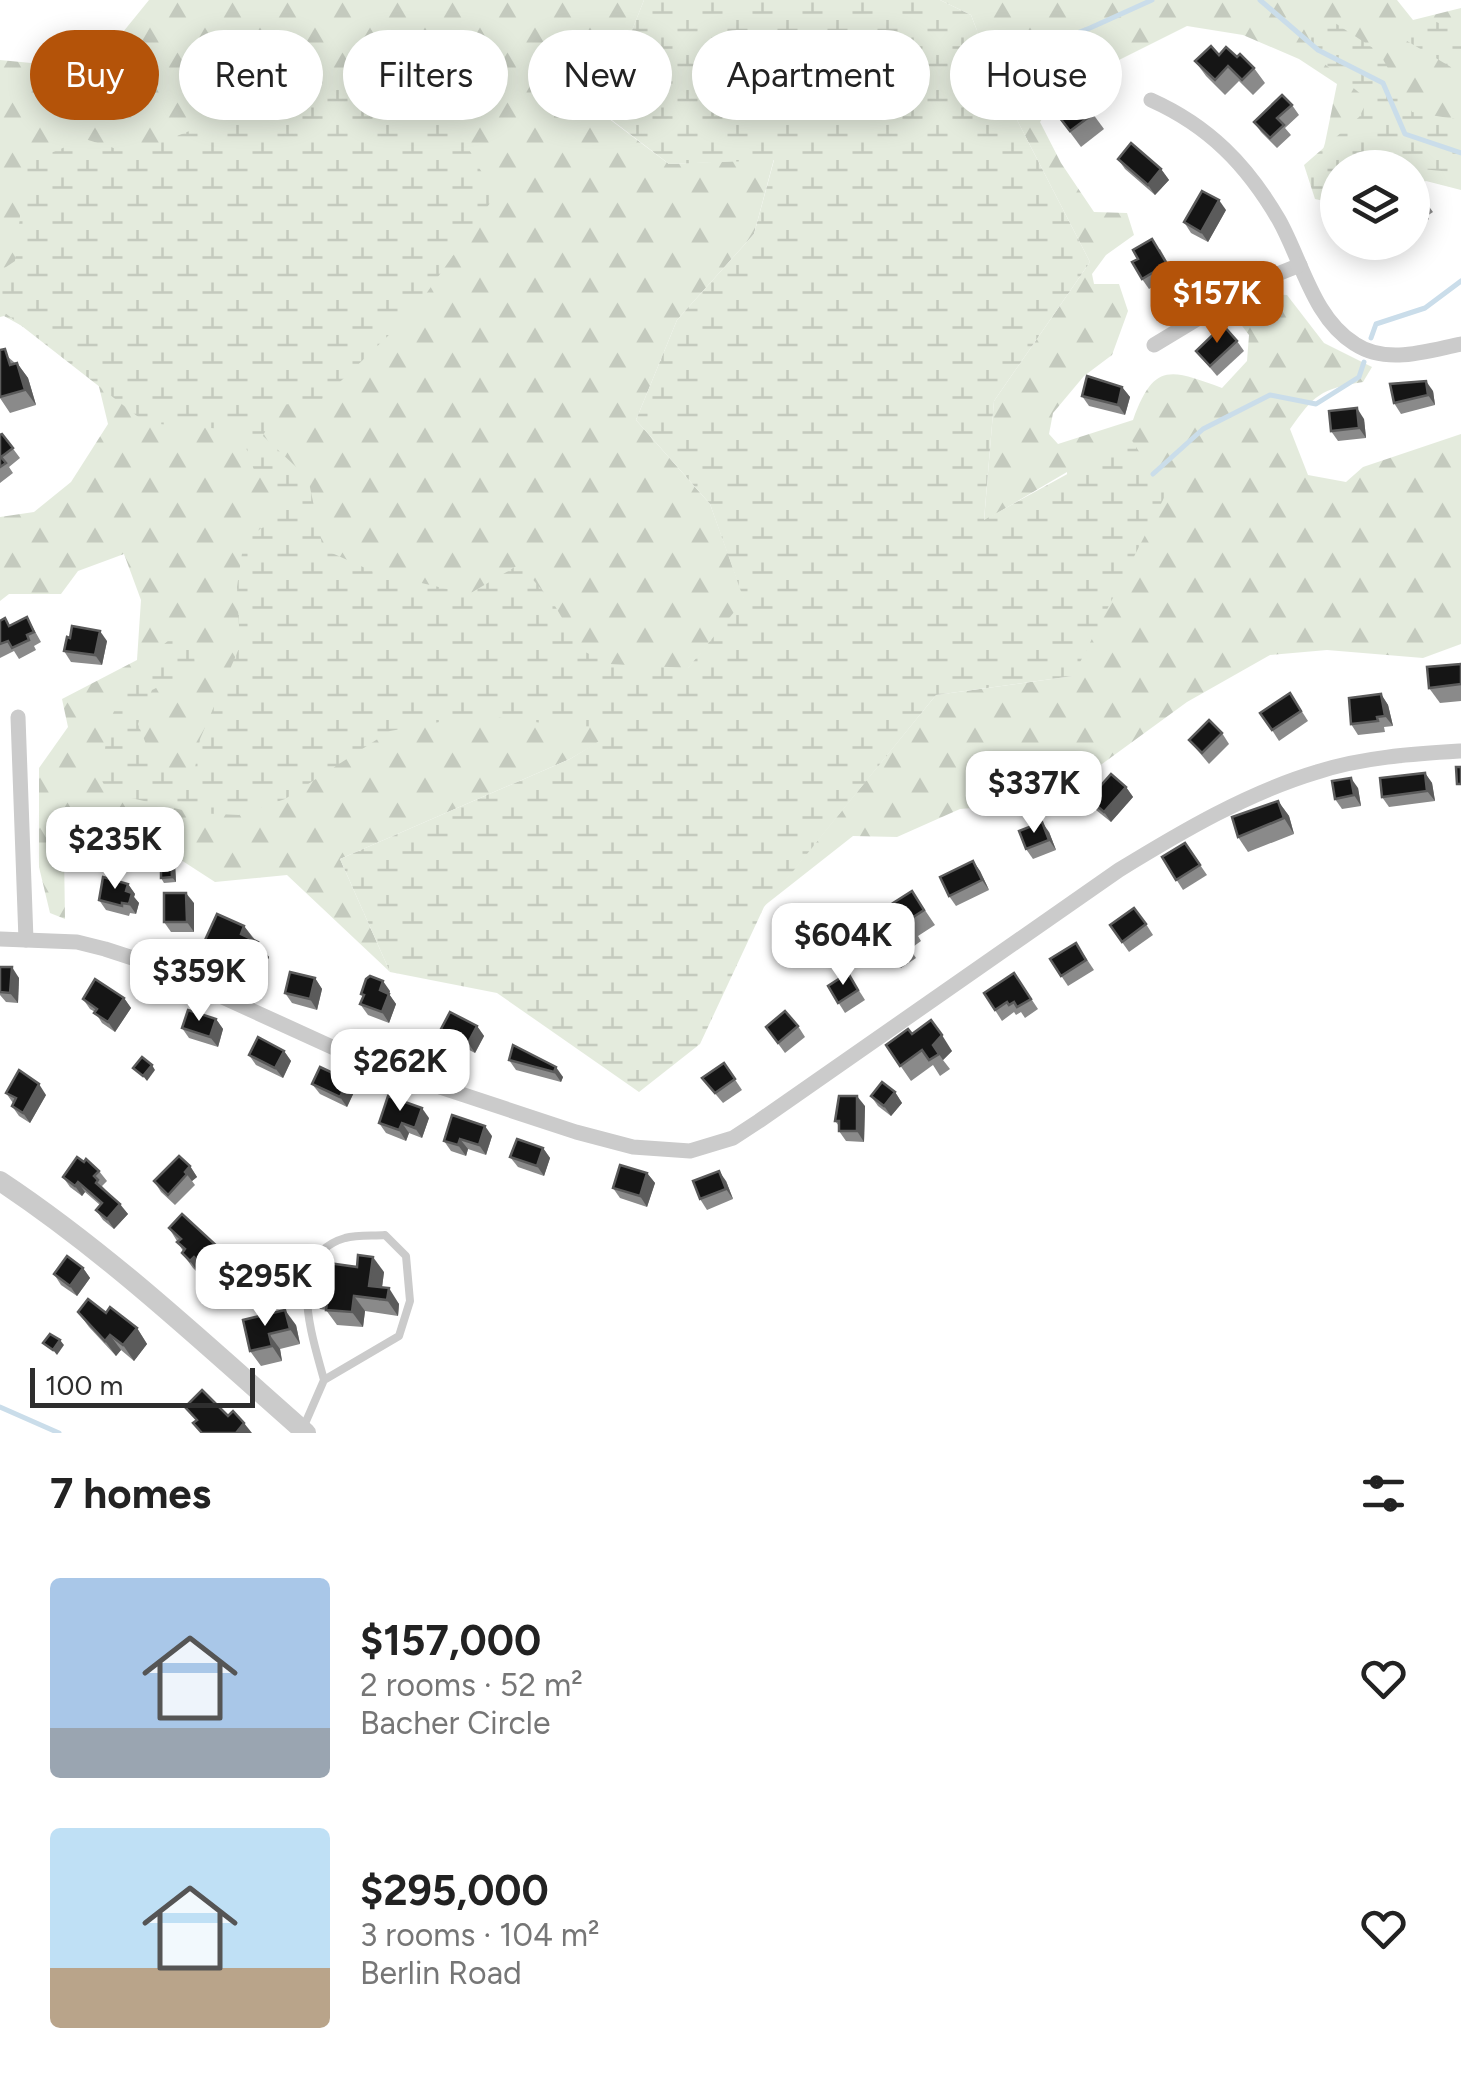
<!DOCTYPE html>
<html lang="en">
<head>
<meta charset="utf-8">
<style>
	body { margin:0; font-family:Figtree,sans-serif; background:#f2f2f2; color:#222; height:100vh; display:flex; flex-direction:column; font-size:38px; white-space:nowrap }
	* { box-sizing:border-box; margin:0 }
	p { font-size:32px; color:#767676 }
	.icon { flex:none; width:55px; height:55px; fill:none; stroke:currentColor; stroke-width:2; stroke-linecap:round; stroke-linejoin:round }
	.map { position:relative; height:1433px; overflow:hidden }
	.sheet { display:flex; flex-direction:column; background:#fff; flex:1 }
	.sheet>* { flex:none }
	.banner { position:absolute; left:30px; top:30px; width:1402px; height:90px; display:flex; gap:20px }
	.buttons { position:absolute; left:1320px; top:150px; display:grid; gap:20px }
	.buttons a { display:grid; place-items:center; width:110px; height:110px; border-radius:50%; background:#fff; box-shadow:0 5px 25px #0003; font-size:50px }
	.scale { position:absolute; left:30px; bottom:25px; width:225px; box-sizing:border-box; padding-left:10px; border:5px solid #2e2e2e; border-top:0; font-size:28px; line-height:35px; white-space:nowrap; color:#2e2e2e; -webkit-text-stroke:8px #fff; paint-order:stroke }
	.price { position:absolute; translate:-50% -85px; padding:0 22px; border-radius:20px; background:#fff; color:#222; font-size:32px; line-height:65px; filter:drop-shadow(0 2px 5px #0008) }
	.price::after { content:''; position:absolute; left:50%; top:60px; width:30px; height:22px; margin-left:-15px; background:inherit; clip-path:polygon(0 0,100% 0,50% 100%) }
	.price.selected { background:#b45309; color:#fff }
	ul { padding:0; list-style:none }
	li { display:flex; align-items:center; gap:30px; height:250px; padding:0 50px }
	li span { display:grid; place-items:center; flex:none; width:280px; height:200px; border-radius:10px; color:#555 }
	li>.icon { margin-inline-start:auto }
	span .icon { width:120px; height:120px; fill:#fffc; stroke-width:1 }
	li b { font-size:42px }
	h2 { display:flex; justify-content:space-between; align-items:center; height:120px; padding:0 50px; font-size:42px }
	.tag { padding:0 35px; border-radius:45px; background:#fff; box-shadow:0 5px 25px #0003; font-size:35px; line-height:90px }
	.tag.selected { background:#b45309; color:#fff }
	.map>svg:first-child { display:block }
	.forest { fill:url(#forest-firs) }
	.wetland { fill:url(#wetland-marsh) }
	.lines { fill:none; stroke-linecap:round; stroke-linejoin:round }
	.stream { stroke:#caddea; stroke-width:5 }
	.service { stroke:#cbcbcb; stroke-width:8 }
	.minor { stroke:#cbcbcb; stroke-width:15 }
	.tertiary { stroke:#cbcbcb; stroke-width:20 }
	.wall { fill:#8a8a8a }
	.shaded-wall { fill:#5b5b5b }
	.building { fill:#151515; stroke:#5b5b5b; stroke-width:2.5 }
</style>
</head>
<body>
<div class="map">
<svg width="1461" height="1433" viewBox="0 0 1461 1433">
	<defs>
		<pattern id="forest-firs" width="22" height="20" patternUnits="userSpaceOnUse" patternTransform="scale(2.5)"><rect width="22" height="20" fill="#e4ebdd"/><path d="M5 1l3.5 6h-7zM16 11l3.5 6h-7z" fill="#c4cabe"/></pattern>
		<pattern id="wetland-marsh" width="20" height="14" patternUnits="userSpaceOnUse" patternTransform="scale(2.5)"><rect width="20" height="14" fill="#e4ebdd"/><path d="M1 5h8M5 5V1M11 12h8M15 12V8" fill="none" stroke="#c4cabe"/></pattern>
	</defs>
	<rect width="100%" height="100%" fill="#fff"/>
	<g class="forest">
		<polygon points="149,0 644,0 600,112 669,164 774,159 754,234 677,320 636,420 710,504 745,601 652,711 570,759 340,859 390,972 287,875 215,882 164,849 128,856 64,853 65,919 50,913 39,867 39,768 68,727 62,699 137,660 141,600 124,554 78,571 61,594 9,594 0,601 0,517 34,512 71,482 108,424 94,366 4,316 0,317 0,60 93,69"/>
		<path d="M940 0H1397L1413 20 1461 8V190L1426 181 1413 186 1412 168H1338L1336 212 1312 186 1325 143 1337 84 1299 59 1243 35 1187 26 1087 76 1055 100 1040 122 1061 163 1094 212 1127 213 1134 235 1106 255 1092 274 1094 284H1119L1128 311 1112 355 1084 376 1053 413 1049 434 1058 444 1133 420C1154 362 1170 369 1222 388L1247 361 1249 335 1233 314 1264 294 1287 295 1324 343 1372 367 1363 382C1320 389 1314 395 1290 429L1308 475 1346 482 1363 467 1461 434V644L1423 658 1327 650 1270 655 1187 702 1091 772 997 806 960 809 897 837 853 836 764 906 936 695 1073 676 1067 472 984 521 994 401 1090 262 995 77 971 15Z"/>
	</g>
	<g class="wetland">
		<polygon points="644,0 940,0 971,15 995,77 1090,262 994,401 984,520 1131,439 1166,494 1073,676 936,695 764,907 700,1044 639,1092 497,993 390,972 340,859 570,759 622,727 567,726 478,715 390,731 285,799 239,815 195,813 110,793 94,770 104,762 107,726 127,684 150,666 157,650 169,640 188,642 194,654 195,669 152,690 138,724 154,764 179,783 195,768 200,739 240,646 237,587 244,540 269,523 281,500 254,470 244,442 224,429 146,423 0,309 0,271 15,261 26,163 85,139 120,150 159,143 344,70 437,92 495,196 414,311 319,402 277,405 263,436 308,478 323,549 374,572 469,594 520,564 555,606 581,650 610,664 688,668 744,600 710,504 636,420 677,320 754,234 774,160 669,164 600,111"/>
		<polygon points="1299,20 1332,21 1379,52 1412,112 1461,120 1461,173 1412,168 1338,168 1337,204 1315,199 1304,165 1359,117 1368,100 1321,61"/>
		<polygon points="1432,20 1461,33 1461,73 1407,41 1406,24"/>
	</g>
	<g class="lines">
		<g class="stream">
			<polyline points="1260,0 1318,50 1383,83 1405,134 1461,153"/>
			<polyline points="991,67 1090,28 1152,0"/>
			<polyline points="1371,338 1376,324 1425,308 1461,281"/>
			<polyline points="1153,474 1203,429 1270,395 1316,404 1359,377 1364,362"/>
			<polyline points="0,1407 59,1433"/>
		</g>
		<path class="service" d="M304 1426 324 1380 399 1336 410 1301 406 1256 385 1235C373 1236 357 1235 345 1238 283 1256 313 1338 324 1380"/>
		<g class="minor">
			<path d="M1151 100C1209 126 1247 165 1279 220 1302 261 1313 318 1355 344 1387 365 1427 351 1461 344"/>
			<polyline points="1154,345 1260,281 1300,265"/>
			<polyline points="18,717 26,940"/>
			<path d="M0 939 77 942 105 949 148 963 367 1063 576 1132 633 1147 690 1151 733 1138 759 1121 1119 870C1181 832 1247 793 1317 772 1363 757 1413 754 1461 751"/>
		</g>
		<path class="tertiary" d="M0 1181C110 1254 207 1346 306 1433"/>
	</g>
	<g class="wall">
		<polygon points="1219,55 1237,57 1254,68 1265,83 1253,95 1239,81 1225,95 1206,76 1195,61"/>
		<polygon points="1046,100 1093,114 1104,129 1081,147"/>
		<polygon points="1292,105 1299,115 1285,128 1291,135 1277,148 1261,132 1254,122"/>
		<polygon points="1118,159 1161,169 1169,180 1155,195 1125,169"/>
		<polygon points="1416,189 1433,212 1427,216 1429,219 1412,230 1412,192"/>
		<polygon points="1226,210 1208,242 1191,233 1184,222"/>
		<polygon points="1160,249 1174,274 1149,289 1142,279 1138,259"/>
		<polygon points="1237,341 1244,351 1217,376 1196,351"/>
		<polygon points="0,350 15,363 17,363 28,378 36,405 10,413 0,398"/>
		<polygon points="1122,387 1130,397 1125,415 1089,406 1082,396"/>
		<polygon points="1433,391 1435,405 1401,414 1394,403"/>
		<polygon points="1364,419 1366,438 1338,441 1331,431"/>
		<polygon points="2,434 20,458 9,467 13,473 0,483 0,435"/>
		<polygon points="27,617 41,642 34,646 36,650 19,659 14,651 0,658 0,621 5,618 10,626"/>
		<polygon points="107,641 102,665 71,662 64,651"/>
		<polygon points="1461,664 1461,701 1440,703 1429,688"/>
		<polygon points="1290,693 1308,721 1279,741 1272,730"/>
		<polygon points="1381,694 1388,705 1393,726 1384,727 1385,732 1358,735 1351,724"/>
		<polygon points="1222,733 1229,744 1209,764 1189,740"/>
		<polygon points="1425,773 1432,783 1435,801 1389,807 1382,797"/>
		<polygon points="1126,787 1133,797 1111,822 1096,810 1089,799"/>
		<polygon points="1358,788 1361,806 1342,809 1335,799"/>
		<polygon points="1278,801 1289,816 1294,834 1248,852 1238,837"/>
		<polygon points="1049,832 1056,850 1033,859 1026,849"/>
		<polygon points="170,841 174,846 176,882 164,883 161,878"/>
		<polygon points="1185,843 1207,875 1183,890 1162,857"/>
		<polygon points="973,861 980,871 989,890 956,906 949,896"/>
		<polygon points="128,884 135,894 134,897 139,903 136,914 130,913 129,916 106,910 99,900"/>
		<polygon points="912,891 935,925 918,936 921,941 910,949 916,958 901,968 873,927 896,907"/>
		<polygon points="194,903 194,932 171,932 164,922"/>
		<polygon points="1146,924 1153,935 1129,952 1110,925"/>
		<polygon points="244,926 269,957 261,975 216,956 205,940"/>
		<polygon points="1076,943 1094,970 1068,986 1050,959"/>
		<polygon points="0,967 19,978 18,1003 6,1002 0,995"/>
		<polygon points="848,973 865,1000 845,1013 828,986"/>
		<polygon points="1014,973 1038,1009 1025,1018 1021,1012 1016,1015 1014,1012 1002,1021 984,993"/>
		<polygon points="315,978 322,989 317,1010 292,1003 285,993"/>
		<polygon points="390,991 389,994 396,1004 389,1023 368,1015 360,1004 363,997 361,994"/>
		<polygon points="124,998 131,1008 115,1032 102,1023 95,1012 90,1009 83,999"/>
		<polygon points="216,1019 223,1029 218,1047 189,1038 182,1028"/>
		<polygon points="477,1026 484,1036 475,1053 448,1039 441,1029"/>
		<polygon points="798,1026 805,1037 785,1053 766,1027"/>
		<polygon points="912,1034 952,1051 943,1060 950,1069 940,1076 933,1065 911,1081 886,1045"/>
		<polygon points="513,1045 563,1077 561,1082 516,1070 509,1060"/>
		<polygon points="284,1051 291,1061 283,1078 256,1065 249,1055"/>
		<polygon points="724,1063 742,1090 723,1103 702,1078"/>
		<polygon points="312,1084 355,1090 347,1107 320,1094"/>
		<polygon points="895,1092 902,1103 891,1116 878,1106 871,1096"/>
		<polygon points="6,1093 46,1095 30,1123 19,1116 12,1106 13,1103"/>
		<polygon points="865,1106 864,1142 846,1141 839,1131 839,1126 835,1121"/>
		<polygon points="429,1118 422,1138 409,1133 406,1141 386,1133 379,1123"/>
		<polygon points="492,1136 486,1155 468,1149 466,1156 451,1151 444,1141"/>
		<polygon points="543,1148 550,1158 544,1176 518,1167 510,1157"/>
		<polygon points="190,1166 197,1177 192,1181 195,1185 175,1205 161,1192 154,1181"/>
		<polygon points="99,1171 107,1181 102,1186 128,1214 114,1229 103,1220 96,1210 100,1205 85,1192 82,1196 70,1187 63,1177"/>
		<polygon points="647,1173 655,1183 647,1207 620,1198 613,1188"/>
		<polygon points="726,1181 733,1199 707,1210 700,1199"/>
		<polygon points="169,1228 219,1248 229,1263 213,1280 205,1272 201,1276 193,1268 182,1253 183,1251"/>
		<polygon points="83,1268 90,1278 77,1296 61,1285 54,1274"/>
		<polygon points="384,1272 382,1288 399,1304 398,1316 365,1311 363,1327 337,1325 326,1310 320,1309 309,1294"/>
		<polygon points="78,1312 106,1313 137,1328 147,1344 134,1361 121,1350 116,1356 89,1327"/>
		<polygon points="243,1320 296,1325 300,1344 280,1349 282,1361 261,1366 250,1351"/>
	</g>
	<g class="shaded-wall">
		<polygon points="1161,169 1169,180 1155,195 1148,185"/>
		<polygon points="1219,200 1226,210 1208,242 1201,232"/>
		<polygon points="17,363 28,378 36,405 25,390"/>
		<polygon points="1426,381 1433,391 1435,405 1428,395"/>
		<polygon points="1122,387 1130,397 1125,415 1118,405"/>
		<polygon points="1357,408 1364,419 1366,438 1359,428"/>
		<polygon points="100,631 107,641 102,665 95,655"/>
		<polygon points="1381,694 1388,705 1393,726 1385,716"/>
		<polygon points="1425,773 1432,783 1435,801 1427,791"/>
		<polygon points="1351,778 1358,788 1361,806 1354,795"/>
		<polygon points="1126,787 1133,797 1111,822 1104,812"/>
		<polygon points="1278,801 1289,816 1294,834 1284,818"/>
		<polygon points="1042,822 1049,832 1056,850 1049,840"/>
		<polygon points="170,841 174,846 176,882 172,877"/>
		<polygon points="973,861 980,871 989,890 982,880"/>
		<polygon points="128,884 135,894 134,897 139,903 136,914 129,904 126,891"/>
		<polygon points="186,893 194,903 194,932 187,922"/>
		<polygon points="244,926 255,941 241,934"/>
		<polygon points="258,942 269,957 261,975 250,960"/>
		<polygon points="12,967 19,978 18,1003 10,993"/>
		<polygon points="315,978 322,989 317,1010 310,999"/>
		<polygon points="383,981 390,991 389,994 396,1004 389,1023 382,1012 380,990"/>
		<polygon points="124,998 131,1008 115,1032 108,1022"/>
		<polygon points="216,1019 223,1029 218,1047 210,1037"/>
		<polygon points="477,1026 484,1036 475,1053 468,1043"/>
		<polygon points="942,1035 952,1051 943,1060 933,1045"/>
		<polygon points="284,1051 291,1061 283,1078 275,1068"/>
		<polygon points="152,1065 155,1070 147,1081 143,1076"/>
		<polygon points="556,1067 563,1077 561,1082 554,1072"/>
		<polygon points="348,1080 355,1090 347,1107 340,1097"/>
		<polygon points="39,1084 46,1095 30,1123 23,1113"/>
		<polygon points="895,1092 902,1103 891,1116 884,1106"/>
		<polygon points="857,1096 865,1106 864,1142 857,1131"/>
		<polygon points="422,1108 429,1118 422,1138 415,1128"/>
		<polygon points="402,1123 409,1133 406,1141 399,1130"/>
		<polygon points="485,1126 492,1136 486,1155 479,1145"/>
		<polygon points="460,1139 468,1149 466,1156 458,1145"/>
		<polygon points="543,1148 550,1158 544,1176 537,1166"/>
		<polygon points="190,1166 197,1177 192,1181 185,1172"/>
		<polygon points="719,1171 726,1181 733,1199 726,1189"/>
		<polygon points="647,1173 655,1183 647,1207 640,1196"/>
		<polygon points="78,1182 85,1192 82,1196 75,1186"/>
		<polygon points="120,1204 128,1214 114,1229 107,1219"/>
		<polygon points="219,1248 229,1263 213,1280 202,1265"/>
		<polygon points="194,1257 205,1272 201,1276 190,1261"/>
		<polygon points="373,1257 384,1272 380,1301 369,1286"/>
		<polygon points="83,1268 90,1278 77,1296 70,1286"/>
		<polygon points="389,1288 399,1304 398,1316 387,1300"/>
		<polygon points="354,1296 365,1311 363,1327 352,1312"/>
		<polygon points="285,1310 296,1325 300,1344 290,1329"/>
		<polygon points="137,1328 147,1344 134,1361 123,1345"/>
		<polygon points="269,1334 280,1349 282,1361 272,1346"/>
		<polygon points="110,1335 121,1350 116,1356 105,1341"/>
		<polygon points="60,1340 64,1345 57,1355 53,1350"/>
		<polygon points="244,1423 252,1433 236,1433"/>
	</g>
	<g class="building">
		<polygon points="1211,46 1219,55 1226,47 1237,57 1240,54 1254,68 1242,80 1228,66 1215,80 1195,61"/>
		<polygon points="1069,83 1093,114 1070,131 1046,100"/>
		<polygon points="1282,95 1292,105 1277,118 1284,125 1270,138 1254,122"/>
		<polygon points="1131,143 1161,169 1148,185 1118,159"/>
		<polygon points="1416,189 1426,201 1420,206 1422,208 1412,215 1412,192"/>
		<polygon points="1202,191 1219,200 1201,232 1184,222"/>
		<polygon points="1152,239 1167,264 1142,279 1132,262 1138,259 1133,250"/>
		<polygon points="1223,325 1237,341 1210,366 1196,351"/>
		<polygon points="5,349 10,365 17,363 25,390 0,397 0,350"/>
		<polygon points="1087,376 1122,387 1118,405 1082,396"/>
		<polygon points="1426,381 1428,395 1394,403 1390,384"/>
		<polygon points="1357,408 1359,428 1331,431 1329,411"/>
		<polygon points="2,434 13,448 1,457 6,463 0,467 0,435"/>
		<polygon points="27,617 34,632 27,635 29,640 12,648 8,641 0,644 0,621 5,618 9,626"/>
		<polygon points="72,626 100,631 95,655 64,651 67,637 70,638"/>
		<polygon points="1461,664 1461,684 1429,688 1427,667"/>
		<polygon points="1290,693 1301,711 1272,730 1260,713"/>
		<polygon points="1381,694 1385,716 1377,717 1378,721 1351,724 1349,698"/>
		<polygon points="1209,720 1222,733 1202,753 1189,740"/>
		<polygon points="1456,767 1461,767 1461,784 1457,784"/>
		<polygon points="1425,773 1427,791 1382,797 1380,778"/>
		<polygon points="1111,774 1126,787 1104,812 1089,799"/>
		<polygon points="1351,778 1354,795 1335,799 1332,781"/>
		<polygon points="1278,801 1284,818 1238,837 1232,817"/>
		<polygon points="1042,822 1049,840 1026,849 1019,831"/>
		<polygon points="161,841 170,841 172,877 161,878"/>
		<polygon points="1185,843 1200,865 1176,880 1162,857"/>
		<polygon points="973,861 982,880 949,896 940,877"/>
		<polygon points="103,877 128,884 126,891 132,893 129,904 122,903 122,906 99,900"/>
		<polygon points="912,891 924,910 907,921 911,926 899,934 906,943 891,953 873,927 880,922 879,919 896,907 893,903"/>
		<polygon points="164,893 186,893 187,922 164,922"/>
		<polygon points="1134,908 1146,924 1122,942 1110,925"/>
		<polygon points="217,914 244,926 241,934 258,942 250,960 205,940"/>
		<polygon points="1076,943 1086,960 1061,976 1050,959"/>
		<polygon points="0,967 12,967 10,993 0,992"/>
		<polygon points="290,972 315,978 310,999 285,993"/>
		<polygon points="848,973 858,990 838,1003 828,986"/>
		<polygon points="1014,973 1031,999 1017,1007 1014,1002 1009,1005 1007,1002 995,1010 984,993"/>
		<polygon points="370,976 383,981 380,990 389,994 382,1012 360,1004 364,995 361,994 366,979"/>
		<polygon points="95,979 124,998 108,1022 94,1013 97,1009 83,999"/>
		<polygon points="188,1010 216,1019 210,1037 182,1028"/>
		<polygon points="785,1011 798,1026 778,1043 766,1027"/>
		<polygon points="450,1012 477,1026 468,1043 441,1029"/>
		<polygon points="931,1020 942,1035 933,1045 939,1054 929,1060 922,1050 900,1066 886,1045 908,1029 912,1034"/>
		<polygon points="258,1037 284,1051 275,1068 249,1055"/>
		<polygon points="513,1045 556,1067 554,1072 509,1060"/>
		<polygon points="142,1057 152,1065 143,1076 133,1068"/>
		<polygon points="724,1063 735,1079 715,1093 702,1078"/>
		<polygon points="320,1067 348,1080 340,1097 312,1084"/>
		<polygon points="19,1070 39,1084 23,1113 12,1106 16,1098 6,1093"/>
		<polygon points="882,1082 895,1092 884,1106 871,1096"/>
		<polygon points="388,1096 422,1108 415,1128 402,1123 399,1130 379,1123"/>
		<polygon points="839,1096 857,1096 857,1131 839,1131 839,1121 835,1121"/>
		<polygon points="452,1115 485,1126 479,1145 460,1139 458,1145 444,1141"/>
		<polygon points="517,1139 543,1148 537,1166 510,1157"/>
		<polygon points="179,1156 190,1166 185,1172 187,1174 168,1195 154,1181"/>
		<polygon points="77,1157 84,1162 86,1159 99,1171 94,1176 98,1180 96,1183 120,1204 107,1219 96,1210 102,1203 78,1182 75,1186 63,1177"/>
		<polygon points="620,1165 647,1173 640,1196 613,1188"/>
		<polygon points="719,1171 726,1189 700,1199 693,1181"/>
		<polygon points="182,1214 219,1248 202,1265 194,1257 190,1261 182,1253 185,1249 177,1242 181,1239 169,1228"/>
		<polygon points="358,1255 373,1257 369,1286 389,1288 387,1300 354,1296 352,1312 326,1310 328,1296 309,1294 314,1261 357,1267"/>
		<polygon points="67,1256 83,1268 70,1286 54,1274"/>
		<polygon points="88,1299 106,1313 110,1307 137,1328 123,1345 110,1335 105,1341 78,1312"/>
		<polygon points="285,1310 290,1329 269,1334 272,1346 250,1351 243,1320"/>
		<polygon points="50,1334 60,1340 53,1350 43,1343"/>
		<polygon points="202,1390 228,1416 233,1411 244,1423 236,1433 202,1433 193,1423 197,1420 185,1407"/>
	</g>
</svg>
<div class="buttons">
<a><svg class="icon" aria-label="layers" viewBox="0 0 24 24"><path d="M12 4l9 5-9 5-9-5zM3 14l9 5 9-5"/></svg></a>
</div>
<div class="scale">100 m</div>
<b class="price selected" style="left:1217px;top:346px">$157K</b>
<b class="price" style="left:1034px;top:836px">$337K</b>
<b class="price" style="left:115px;top:892px">$235K</b>
<b class="price" style="left:843px;top:988px">$604K</b>
<b class="price" style="left:199px;top:1024px">$359K</b>
<b class="price" style="left:400px;top:1114px">$262K</b>
<b class="price" style="left:265px;top:1329px">$295K</b>
<div class="banner">
<a class="tag selected">Buy</a>
<a class="tag">Rent</a>
<a class="tag">Filters</a>
<a class="tag">New</a>
<a class="tag">Apartment</a>
<a class="tag">House</a>
</div>
</div>
<section class="sheet">
<h2>7 homes<svg class="icon" aria-label="filters" viewBox="0 0 24 24"><path d="M4 7h16M4 17h16"/><circle cx="9" cy="7" r="2"/><circle cx="15" cy="17" r="2"/></svg></h2>
<ul>
<li><span style="background:linear-gradient(#a9c7e8 75%,#9aa5b1 0)"><svg class="icon" aria-label="home" viewBox="0 0 24 24"><path d="M3 11l9-7 9 7M6 9v11h12V9"/></svg></span><div><b>$157,000</b><p>2 rooms · 52 m²</p><p>Bacher Circle</p></div><svg class="icon" aria-label="heart" viewBox="0 0 24 24"><path d="M12 20l-8-8c-3-5 5-10 8-4 3-6 11-1 8 4z"/></svg></li>
<li><span style="background:linear-gradient(#bfe0f5 70%,#b9a48a 0)"><svg class="icon" aria-label="home" viewBox="0 0 24 24"><path d="M3 11l9-7 9 7M6 9v11h12V9"/></svg></span><div><b>$295,000</b><p>3 rooms · 104 m²</p><p>Berlin Road</p></div><svg class="icon" aria-label="heart" viewBox="0 0 24 24"><path d="M12 20l-8-8c-3-5 5-10 8-4 3-6 11-1 8 4z"/></svg></li>
</ul>
</section>
</body>
</html>
